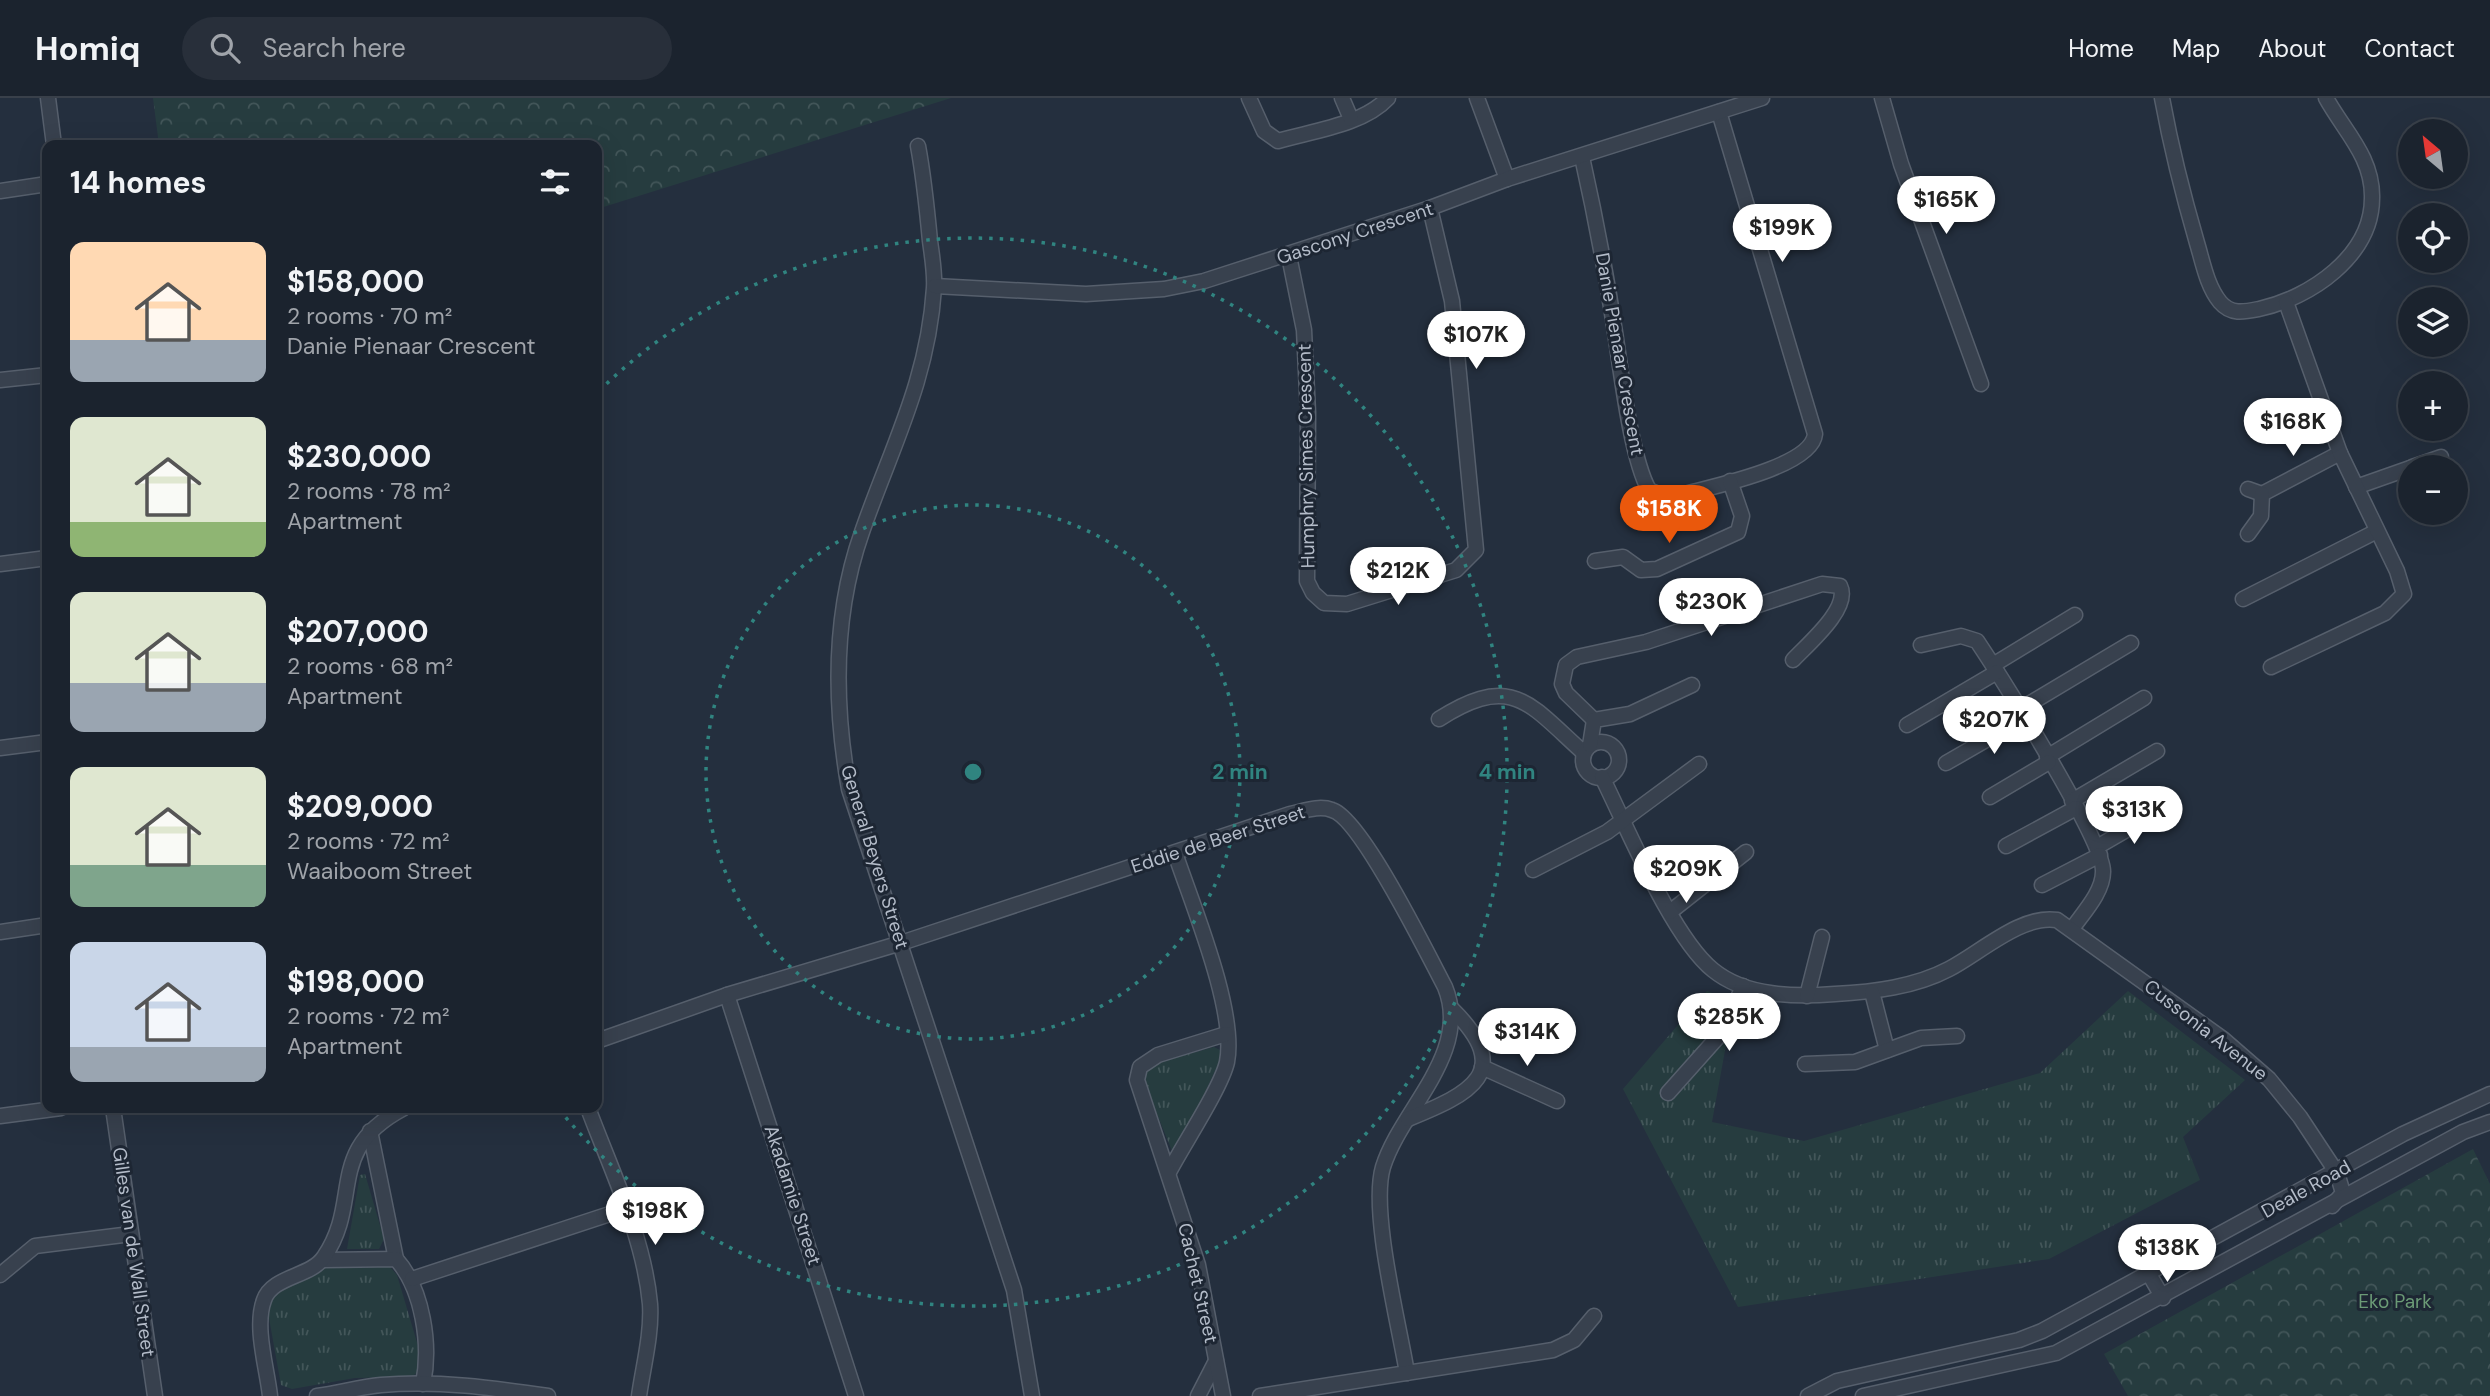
<!DOCTYPE html>
<html lang="en">
<head>
<meta charset="utf-8">
<style>
	body { margin:0; font-family:"DM Sans",sans-serif; background:#282f3a; color:#f1f3f6; height:100vh; display:flex; flex-direction:column; font-size:26px; white-space:nowrap }
	* { box-sizing:border-box; margin:0 }
	p { font-size:23px; color:#a0a4aa }
	.icon { flex:none; width:38px; height:38px; fill:none; stroke:currentColor; stroke-width:2; stroke-linecap:round; stroke-linejoin:round }
	.map { position:relative; flex:1; overflow:hidden }
	.sheet { position:absolute; left:42px; top:42px; width:560px; height:973px; display:flex; flex-direction:column; background:#1b232e; border-radius:14px; box-shadow:0 7px 28px #0002,0 0 0 2px #39404a }
	.sheet>* { flex:none }
	.needle { width:46px; rotate:331deg }
	.tools { position:absolute; left:2398px; top:21px; display:grid; gap:14px }
	.tools a { display:grid; place-items:center; width:70px; height:70px; border-radius:50%; background:#1b232e; box-shadow:0 7px 28px #0002,0 0 0 2px #39404a; font-size:35px }
	.price { position:absolute; translate:-50% -60px; padding:0 16px; border-radius:24px; background:#fff; color:#222; font-size:23px; line-height:46px; filter:drop-shadow(0 2px 4px #0008) }
	.price::after { content:''; position:absolute; left:50%; top:42px; width:21px; height:16px; margin-left:-10px; background:inherit; clip-path:polygon(0 0,100% 0,50% 100%) }
	.price.on { background:#ea580c; color:#fff }
	ul { padding:0; list-style:none }
	li { display:flex; align-items:center; gap:21px; height:175px; padding:0 28px }
	li span { display:grid; place-items:center; flex:none; width:196px; height:140px; border-radius:14px; color:#555 }
	li>.icon { margin-inline-start:auto }
	span .icon { width:84px; height:84px; fill:#fffc; stroke-width:1 }
	li b { font-size:30px }
	h2 { display:flex; justify-content:space-between; align-items:center; height:84px; padding:0 28px; font-size:30px }
	header { display:flex; align-items:center; gap:42px; box-sizing:border-box; height:98px; padding:0 35px; background:#1b232e; border-bottom:2px solid #39404a }
	header strong { font-size:33px }
	nav { display:flex; gap:38px; margin-inline-start:auto; font-size:24px }
	.search { width:490px; height:63px; background:#282f3a; display:flex; align-items:center; gap:18px; box-sizing:border-box; padding:0 24px; border-radius:38px; color:#a0a4aa; font-size:26px }
	.map>svg:first-child { display:block }
	.grass { fill:url(#grass-tufts) }
	.park { fill:url(#park-crowns) }
	.lines { fill:none; stroke-linecap:round; stroke-linejoin:round }
	.minor-casing { stroke:#565f6c; stroke-width:17 }
	.minor { stroke:#38414e; stroke-width:14 }
	.ring { fill:none; stroke:#308480; stroke-width:3.5; stroke-dasharray:3.5 7 }
	.labels { text-anchor:middle; dominant-baseline:central; stroke-width:6; stroke-linejoin:round; paint-order:stroke }
	.street-label { font-size:19px; fill:#b4bcc9; stroke:#1d2633 }
	.park-label { font-size:19px; fill:#6b9a76; stroke:#1d2633 }
	.centre { fill:#308480; stroke:#1d2633; stroke-width:3.5 }
	.ring-label { font-size:21px; text-anchor:middle; font-weight:bold; fill:#308480; stroke:#1d2633; stroke-width:6; stroke-linejoin:round; paint-order:stroke }
</style>
</head>
<body>
<header>
<strong>Homiq</strong>
<div class="search"><svg class="icon" aria-label="search" viewBox="0 0 24 24"><circle cx="10" cy="10" r="6"/><path d="M15 15l6 6"/></svg>Search here</div>
<nav><a>Home</a><a>Map</a><a>About</a><a>Contact</a></nav>
</header>
<div class="map">
<svg width="2490" height="1298" viewBox="0 0 2490 1298">
	<defs>
		<pattern id="grass-tufts" width="24" height="20" patternUnits="userSpaceOnUse" patternTransform="scale(1.75)"><rect width="24" height="20" fill="#263c3f"/><path d="M3 7l-1-3M5 7V3M7 7l1-3M15 17l-1-3M17 17v-4M19 17l1-3" fill="none" stroke="#435659"/></pattern>
		<pattern id="park-crowns" width="20" height="18" patternUnits="userSpaceOnUse" patternTransform="scale(1.75)"><rect width="20" height="18" fill="#263c3f"/><path d="M2 6a3 3 0 1 1 6 0M12 15a3 3 0 1 1 6 0" fill="none" stroke="#435659"/></pattern>
	</defs>
	<rect width="100%" height="100%" fill="#242f3e"/>
	<g class="grass">
		<polygon points="1707,893 1734,903 1712,1024 1804,1043 2040,975 2128,893 2245,982 2183,1039 2200,1082 2049,1161 1738,1209 1623,991"/>
		<polygon points="1214,949 1220,952 1220,962 1178,1053 1172,1053 1146,989 1144,974 1152,966"/>
		<polygon points="365,1076 384,1141 379,1151 347,1151 360,1077"/>
		<polygon points="329,1166 390,1169 397,1177 421,1258 422,1271 414,1277 401,1279 355,1280 292,1291 281,1287 267,1209 275,1195"/>
	</g>
	<g class="park">
		<polygon points="153,0 951,0 597,111 597,47 159,47"/>
		<polygon points="2473,1051 2490,1086 2490,1298 2128,1298 2104,1256"/>
	</g>
	<g class="lines">
		<g class="minor-casing">
			<g id="minor">
				<polyline points="48,0 54,47"/>
				<path d="M1249 0 1264 33 1278 43C1312 33 1363 27 1388 0"/>
				<polyline points="1342,0 1351,21"/>
				<polyline points="1477,0 1507,81"/>
				<polyline points="1882,0 1901,66 1981,286"/>
				<path d="M2162 0C2171 49 2183 97 2197 145 2203 165 2207 188 2220 204 2231 217 2244 214 2259 211 2310 200 2372 158 2372 100 2373 59 2344 33 2326 0"/>
				<path d="M918 48C924 80 927 111 930 143 932 158 935 175 934 190 928 283 891 350 862 434 833 516 834 607 849 691L1014 1192 1032 1298"/>
				<path d="M1582 59C1595 117 1606 175 1615 234 1621 273 1631 360 1649 392L1663 398 1681 397C1710 389 1812 369 1815 336L1719 14"/>
				<polyline points="0,93 47,86"/>
				<polyline points="1289,158 1304,232 1308,315 1307,483 1313,495 1324,505 1347,506 1456,472 1476,452 1452,203 1430,110"/>
				<polyline points="935,188 1086,196 1164,191 1204,183 1430,110 1507,81 1762,0"/>
				<polyline points="0,282 47,277"/>
				<polyline points="2412,369 2441,359"/>
				<polyline points="2356,389 2410,370"/>
				<polyline points="2248,391 2262,396 2340,355"/>
				<polyline points="2248,436 2261,418 2262,396"/>
				<polyline points="1595,463 1623,459 1641,472 1657,471 1738,434 1742,418 1730,383"/>
				<polyline points="0,466 47,460"/>
				<polyline points="2243,501 2377,433"/>
				<path d="M1921 547 1961 538 1977 543C1999 576 2105 744 2103 774 2103 794 2083 815 2072 831"/>
				<polyline points="1993,567 2075,517"/>
				<polyline points="2271,569 2385,515 2404,496 2397,473 2340,355 2286,204"/>
				<polyline points="2019,612 2131,545"/>
				<path d="M1439 621C1513 574 1529 606 1584 655"/>
				<path d="M1594 622 1566 595 1562 586 1566 567 1577 559 1646 544 1822 486 1840 488C1851 510 1808 546 1793 562"/>
				<polyline points="1907,627 1997,574"/>
				<circle cx="1601" cy="662" r="18"/>
				<polyline points="1590,647 1594,622 1630,616 1692,587"/>
				<polyline points="0,650 47,644"/>
				<polyline points="2047,659 2144,600"/>
				<polyline points="1946,665 2024,620"/>
				<path d="M1602 679C1627 729 1672 839 1713 872 1746 899 1796 899 1835 896 1873 894 1915 889 1949 871 1980 855 2022 816 2057 822L2223 941 2269 981 2300 1019 2337 1075 2343 1095 2332 1108"/>
				<polyline points="1990,699 2049,664"/>
				<polyline points="2072,703 2157,653"/>
				<polyline points="2006,748 2076,710"/>
				<polyline points="2097,749 2154,716"/>
				<polyline points="1533,772 1607,734 1699,666"/>
				<polyline points="2042,787 2100,757"/>
				<polyline points="1670,814 1746,754"/>
				<polyline points="0,834 47,827"/>
				<polyline points="1872,894 1887,952"/>
				<polyline points="727,897 856,1298"/>
				<polyline points="1807,898 1822,839"/>
				<path d="M597 943 727 897 901 845 1290 716C1304 713 1319 707 1332 712 1361 720 1428 857 1445 889 1472 955 1401 1011 1383 1069 1370 1113 1399 1226 1407 1275"/>
				<polyline points="1805,966 1855,964 1921,940 1957,938"/>
				<polyline points="1482,969 1557,1003"/>
				<polyline points="1668,995 1725,931 1743,888"/>
				<polyline points="113,1010 155,1298"/>
				<path d="M588 1010C611 1072 644 1139 650 1206 652 1236 643 1269 639 1298"/>
				<polyline points="0,1018 61,1010"/>
				<path d="M1408 1021C1470 996 1516 974 1452 911"/>
				<polyline points="370,1033 396,1161"/>
				<path d="M1169 1074C1183 1047 1221 990 1227 964 1237 913 1192 806 1175 755"/>
				<path d="M323 1162 396 1161C423 1191 431 1247 423 1286"/>
				<polyline points="2149,1176 2163,1200"/>
				<polyline points="0,1177 35,1148 131,1136"/>
				<polyline points="412,1181 625,1111"/>
				<path d="M270 1298C267 1270 254 1229 264 1202 272 1178 311 1179 324 1159 363 1102 324 1052 404 1010"/>
				<path d="M317 1298C339 1295 360 1289 381 1287 438 1282 493 1290 548 1298"/>
				<polyline points="1198,1298 1216,1263"/>
				<polyline points="1223,1298 1198,1167 1137,982 1140,969 1158,957 1226,936"/>
				<polyline points="1260,1298 1553,1252 1574,1242 1594,1218"/>
				<polyline points="1808,1298 1837,1283 2019,1242 2042,1233 2403,1036 2490,996"/>
				<polyline points="1863,1298 2056,1255 2463,1034 2490,1024"/>
			</g>
		</g>
		<use href="#minor" class="minor"/>
	</g>
	<g class="ring">
		<circle cx="973" cy="674" r="267"/>
		<path d="M599 293A534 534 0 1 1 558 1010"/>
	</g>
	<g class="labels">
		<g class="street-label">
			<text transform="translate(1355 135) rotate(-18)">Gascony Crescent</text>
			<text transform="translate(1620 256) rotate(80)">Danie Pienaar Crescent</text>
			<text transform="translate(1306 358) rotate(-91)">Humphry Simes Crescent</text>
			<text transform="translate(1218 741) rotate(-18)">Eddie de Beer Street</text>
			<text transform="translate(875 759) rotate(73)">General Beyers Street</text>
			<text transform="translate(2206 932) rotate(38)">Cussonia Avenue</text>
			<text transform="translate(2306 1091) rotate(-29)">Deale Road</text>
			<text transform="translate(793 1097) rotate(72)">Akadamie Street</text>
			<text transform="translate(134 1154) rotate(82)">Gilles van de Wall Street</text>
			<text transform="translate(1198 1185) rotate(77)">Cachet Street</text>
		</g>
		<g class="park-label">
			<text x="2395" y="1203">Eko Park</text>
		</g>
	</g>
	<circle cx="973" cy="674" r="10" class="centre"/>
	<g class="ring-label">
		<text x="1240" y="681">2 min</text>
		<text x="1507" y="681">4 min</text>
	</g>
</svg>
<div class="tools">
<a><svg class="needle" viewBox="-14 -14 28 28"><path d="M0-13l5 13h-10z" fill="#e53935"/><path d="M0 13l5-13h-10z" fill="#a0a4aa"/></svg></a>
<a><svg class="icon" aria-label="locate" viewBox="0 0 24 24"><circle cx="12" cy="12" r="6"/><path d="M12 2v4M12 18v4M2 12h4M18 12h4"/></svg></a>
<a><svg class="icon" aria-label="layers" viewBox="0 0 24 24"><path d="M12 4l9 5-9 5-9-5zM3 14l9 5 9-5"/></svg></a>
<a>+</a>
<a>−</a>
</div>
<b class="price" style="left:1946px;top:138px">$165K</b>
<b class="price" style="left:1782px;top:166px">$199K</b>
<b class="price" style="left:1476px;top:273px">$107K</b>
<b class="price" style="left:2293px;top:360px">$168K</b>
<b class="price on" style="left:1669px;top:447px">$158K</b>
<b class="price" style="left:1398px;top:509px">$212K</b>
<b class="price" style="left:1711px;top:540px">$230K</b>
<b class="price" style="left:1994px;top:658px">$207K</b>
<b class="price" style="left:2134px;top:748px">$313K</b>
<b class="price" style="left:1686px;top:807px">$209K</b>
<b class="price" style="left:1729px;top:955px">$285K</b>
<b class="price" style="left:1527px;top:970px">$314K</b>
<b class="price" style="left:655px;top:1149px">$198K</b>
<b class="price" style="left:2167px;top:1186px">$138K</b>
<section class="sheet">
<h2>14 homes<svg class="icon" aria-label="filters" viewBox="0 0 24 24"><path d="M4 7h16M4 17h16"/><circle cx="9" cy="7" r="2"/><circle cx="15" cy="17" r="2"/></svg></h2>
<ul>
<li><span style="background:linear-gradient(#ffd9b3 70%,#9aa5b1 0)"><svg class="icon" aria-label="home" viewBox="0 0 24 24"><path d="M3 11l9-7 9 7M6 9v11h12V9"/></svg></span><div><b>$158,000</b><p>2 rooms · 70 m²</p><p>Danie Pienaar Crescent</p></div></li>
<li><span style="background:linear-gradient(#dfe7d0 75%,#8fb573 0)"><svg class="icon" aria-label="home" viewBox="0 0 24 24"><path d="M3 11l9-7 9 7M6 9v11h12V9"/></svg></span><div><b>$230,000</b><p>2 rooms · 78 m²</p><p>Apartment</p></div></li>
<li><span style="background:linear-gradient(#dfe7d0 65%,#9aa5b1 0)"><svg class="icon" aria-label="home" viewBox="0 0 24 24"><path d="M3 11l9-7 9 7M6 9v11h12V9"/></svg></span><div><b>$207,000</b><p>2 rooms · 68 m²</p><p>Apartment</p></div></li>
<li><span style="background:linear-gradient(#dfe7d0 70%,#7fa58c 0)"><svg class="icon" aria-label="home" viewBox="0 0 24 24"><path d="M3 11l9-7 9 7M6 9v11h12V9"/></svg></span><div><b>$209,000</b><p>2 rooms · 72 m²</p><p>Waaiboom Street</p></div></li>
<li><span style="background:linear-gradient(#c9d6e8 75%,#9aa5b1 0)"><svg class="icon" aria-label="home" viewBox="0 0 24 24"><path d="M3 11l9-7 9 7M6 9v11h12V9"/></svg></span><div><b>$198,000</b><p>2 rooms · 72 m²</p><p>Apartment</p></div></li>
</ul>
</section>
</div>
</body>
</html>
